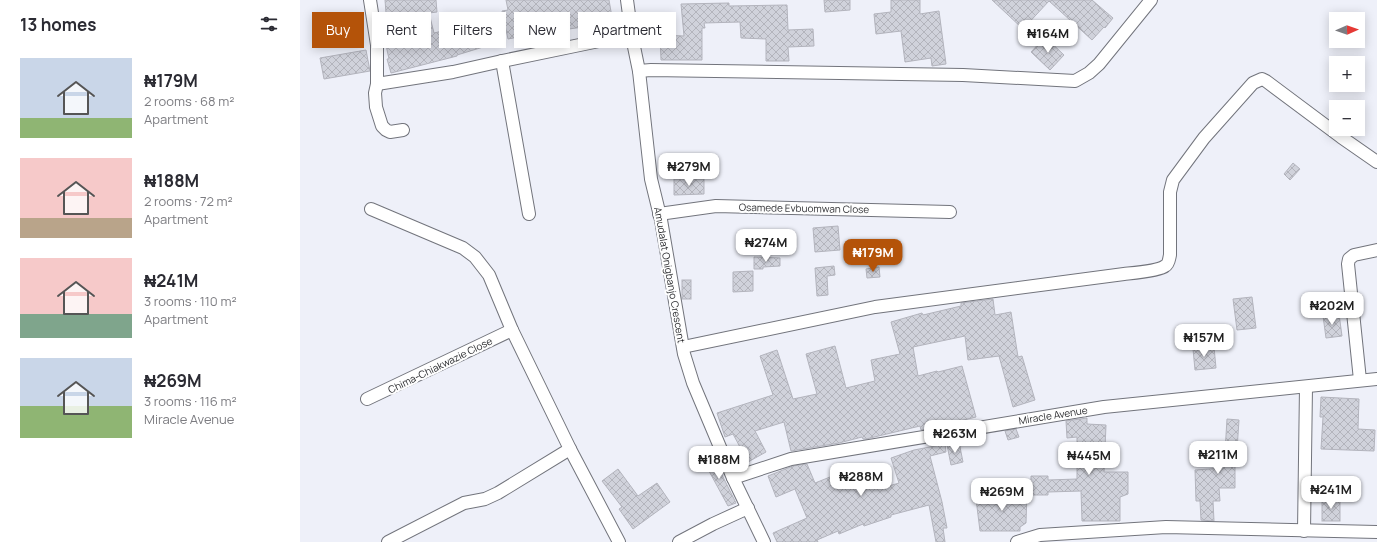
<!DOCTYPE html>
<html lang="en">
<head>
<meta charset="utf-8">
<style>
	body { margin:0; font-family:Manrope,sans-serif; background:#f7f7f7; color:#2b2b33; height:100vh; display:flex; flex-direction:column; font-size:15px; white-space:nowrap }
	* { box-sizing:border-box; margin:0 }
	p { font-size:13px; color:#7c7c81 }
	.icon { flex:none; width:22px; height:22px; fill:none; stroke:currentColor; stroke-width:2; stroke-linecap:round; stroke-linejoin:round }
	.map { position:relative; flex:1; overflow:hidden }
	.sheet { display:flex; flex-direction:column; background:#fff; width:300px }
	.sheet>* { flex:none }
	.top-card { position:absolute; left:12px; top:12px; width:380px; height:36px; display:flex; gap:8px }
	.needle { width:26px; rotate:88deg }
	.controls { position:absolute; left:1029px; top:12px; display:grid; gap:8px }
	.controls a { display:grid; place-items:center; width:36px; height:36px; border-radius:0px; background:#fff; box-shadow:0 2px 10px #0003; font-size:20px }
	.price { position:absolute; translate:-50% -34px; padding:0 9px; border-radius:8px; background:#fff; color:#222; font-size:13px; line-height:26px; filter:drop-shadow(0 1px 2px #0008) }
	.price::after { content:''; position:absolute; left:50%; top:24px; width:12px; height:9px; margin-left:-6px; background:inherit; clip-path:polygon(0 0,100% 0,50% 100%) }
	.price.active { background:#b45309; color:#fff }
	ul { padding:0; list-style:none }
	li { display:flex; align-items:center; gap:12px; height:100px; padding:0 20px }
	li span { display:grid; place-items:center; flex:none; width:112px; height:80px; border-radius:0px; color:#555 }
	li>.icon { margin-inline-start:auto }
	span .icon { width:48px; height:48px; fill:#fffc; stroke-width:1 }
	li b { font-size:17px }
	h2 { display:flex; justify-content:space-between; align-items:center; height:48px; padding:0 20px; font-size:17px }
	.tag { padding:0 14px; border-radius:0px; background:#fff; box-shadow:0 2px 10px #0003; font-size:14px; line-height:36px }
	.tag.active { background:#b45309; color:#fff }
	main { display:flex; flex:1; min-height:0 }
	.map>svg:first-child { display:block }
	.building { fill:url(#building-cross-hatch); stroke:#b3b4bd }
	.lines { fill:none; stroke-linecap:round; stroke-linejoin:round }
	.minor-casing { stroke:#72747c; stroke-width:14 }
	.minor { stroke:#fff; stroke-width:12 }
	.labels { text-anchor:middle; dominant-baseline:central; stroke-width:4; stroke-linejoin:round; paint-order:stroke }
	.street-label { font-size:10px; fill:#2a2b2e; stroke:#fefefe }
</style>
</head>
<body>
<main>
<section class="sheet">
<h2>13 homes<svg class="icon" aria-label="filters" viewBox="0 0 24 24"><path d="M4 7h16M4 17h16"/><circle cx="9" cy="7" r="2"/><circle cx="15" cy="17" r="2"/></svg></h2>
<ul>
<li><span style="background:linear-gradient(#c9d6e8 75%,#8fb573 0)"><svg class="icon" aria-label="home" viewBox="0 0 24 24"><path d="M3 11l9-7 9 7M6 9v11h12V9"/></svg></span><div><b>₦179M</b><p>2 rooms · 68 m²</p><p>Apartment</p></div></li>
<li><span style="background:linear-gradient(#f6c9c9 75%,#b9a48a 0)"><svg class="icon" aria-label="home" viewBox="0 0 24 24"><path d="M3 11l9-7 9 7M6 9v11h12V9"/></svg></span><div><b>₦188M</b><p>2 rooms · 72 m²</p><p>Apartment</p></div></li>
<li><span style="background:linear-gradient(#f6c9c9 70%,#7fa58c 0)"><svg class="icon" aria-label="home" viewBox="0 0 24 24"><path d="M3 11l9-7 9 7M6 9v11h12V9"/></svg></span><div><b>₦241M</b><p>3 rooms · 110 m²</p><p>Apartment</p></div></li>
<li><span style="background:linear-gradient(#c9d6e8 60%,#8fb573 0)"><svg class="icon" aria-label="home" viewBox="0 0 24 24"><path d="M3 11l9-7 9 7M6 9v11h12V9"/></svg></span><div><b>₦269M</b><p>3 rooms · 116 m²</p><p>Miracle Avenue</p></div></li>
</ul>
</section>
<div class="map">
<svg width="1077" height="542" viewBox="0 0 1077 542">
	<defs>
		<pattern id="building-cross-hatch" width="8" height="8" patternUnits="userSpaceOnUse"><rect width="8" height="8" fill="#d0d2db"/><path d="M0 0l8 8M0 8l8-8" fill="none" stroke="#b3b4bc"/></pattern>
	</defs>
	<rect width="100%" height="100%" fill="#eef0f9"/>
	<g class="building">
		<polygon points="85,0 136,0 137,12 129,13 134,33 155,28 154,25 185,17 193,44 157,55 157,56 91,73 87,59 89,59 82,27 87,26"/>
		<polygon points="206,0 309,0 313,23 239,33 208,39 202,11 208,10"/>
		<polygon points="524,0 550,0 550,10 525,12"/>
		<polygon points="591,0 620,0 620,14 639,11 646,64 632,66 631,58 605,62 601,31 576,34 574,14 591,12"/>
		<polygon points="692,0 792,0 813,18 805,28 804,27 792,40 749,1 723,29"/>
		<polygon points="429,3 429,6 487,5 488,30 513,29 514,46 488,47 489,61 466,61 466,39 441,38 440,22 404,23 405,28 402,28 402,60 361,60 360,35 384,36 381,4"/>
		<polygon points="745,37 764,55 750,70 731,52"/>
		<polygon points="66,50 70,71 24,79 20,58"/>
		<polygon points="993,163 1000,169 990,180 984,174"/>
		<polygon points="374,179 404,179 404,194 374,195"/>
		<polygon points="538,226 540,250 515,252 513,228"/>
		<polygon points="454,257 480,258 480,266 463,267 463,269 454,269"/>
		<polygon points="534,266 535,275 527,276 528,295 517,296 515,268"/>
		<polygon points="579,267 580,277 567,278 566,269"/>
		<polygon points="453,271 453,291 433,292 433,272"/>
		<rect x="382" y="280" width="9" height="19"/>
		<polygon points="952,297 956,328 937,330 933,299"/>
		<polygon points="693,299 695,315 711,312 718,357 722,356 735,400 713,407 699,356 668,360 665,336 613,347 618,376 637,371 638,372 662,366 676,417 631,428 621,430 620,426 566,439 563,439 562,437 539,443 491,451 484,422 455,431 466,452 448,462 433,434 425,437 417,413 473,395 460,356 477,350 493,399 517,394 506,354 535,346 546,388 575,381 571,360 600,354 591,322 622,313 623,315 661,306 661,303"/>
		<polygon points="1039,314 1042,336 1026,338 1023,316"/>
		<polygon points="914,347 916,368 895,370 893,349"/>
		<polygon points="1021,397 1059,399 1058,429 1075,430 1074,451 1021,449 1023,417 1020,417"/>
		<polygon points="787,418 787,424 806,425 804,472 828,472 828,494 820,497 820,521 782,521 781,491 748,492 748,495 731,495 731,476 748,476 748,480 777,479 777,437 767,438 766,421"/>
		<polygon points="927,419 939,420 936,465 935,465 935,488 919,488 920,501 913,501 914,521 901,520 900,501 896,501 895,470 924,468"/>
		<polygon points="716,429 719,437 708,440 705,431"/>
		<polygon points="659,442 663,462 651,465 647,445"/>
		<polygon points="645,444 646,452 630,456 642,502 647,528 643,528 645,542 636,542 629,505 591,515 591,517 564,526 563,524 539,534 538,531 517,540 518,542 477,542 473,533 507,518 495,489 476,497 468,476 493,466 507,464 515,483 540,473 541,476 575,465 582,488 599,483 591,458 614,450"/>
		<polygon points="412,455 436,503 428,506 403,460"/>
		<polygon points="318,469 338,496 357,483 370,502 333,529 319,509 322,507 302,481"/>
		<polygon points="695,493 727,493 726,523 720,527 720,531 680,531 676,499 695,496"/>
		<rect x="1022" y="498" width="18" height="23"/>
	</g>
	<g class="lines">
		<g class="minor-casing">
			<g id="minor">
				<polyline points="70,0 77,45 77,84 75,93 76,107 82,126 86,130 90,132 103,130"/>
				<polyline points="327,0 332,37"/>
				<polyline points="202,61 229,214"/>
				<polyline points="339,71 351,70 663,75 775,81 789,73 799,64 851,0"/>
				<polyline points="77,84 153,72 202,61 299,41 332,37 339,71 351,179 361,220 384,354 393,383 433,478 464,542"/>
				<polyline points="71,209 163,248 175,257 189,275 212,330 270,449 319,542"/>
				<polyline points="359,214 416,206 650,212"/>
				<path d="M383 347 575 307 824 274C833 273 859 271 865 266 869 264 869 259 870 255V192L873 180 904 138 953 83 962 79 966 81 1041 137 1077 162"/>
				<polyline points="1060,380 1048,264 1049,259 1054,255 1077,250"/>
				<polyline points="67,399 212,330"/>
				<polyline points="433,478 491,459 804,407 1077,379"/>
				<polyline points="1004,531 1006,387"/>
				<polyline points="88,542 164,503 185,499 198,493 270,449"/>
				<polyline points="379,542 413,524 448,508"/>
				<polyline points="717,542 740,535 866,527 1077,532"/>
			</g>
		</g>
		<use href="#minor" class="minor"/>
	</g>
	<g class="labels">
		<g class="street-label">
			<text transform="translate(504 208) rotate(1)">Osamede Evbuomwan Close</text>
			<text transform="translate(370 275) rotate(80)">Amudalat Onigbanjo Crescent</text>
			<text transform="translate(140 365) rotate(-26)">Chima-Chiakwazie Close</text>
			<text transform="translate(753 415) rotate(-9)">Miracle Avenue</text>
		</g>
	</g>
</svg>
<div class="controls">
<a><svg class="needle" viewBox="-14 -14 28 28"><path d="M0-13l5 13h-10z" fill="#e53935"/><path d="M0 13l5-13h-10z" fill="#7c7c81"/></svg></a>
<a>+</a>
<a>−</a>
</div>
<b class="price" style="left:748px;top:54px">₦164M</b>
<b class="price" style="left:389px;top:187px">₦279M</b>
<b class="price" style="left:466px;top:263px">₦274M</b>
<b class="price active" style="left:573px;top:273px">₦179M</b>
<b class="price" style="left:1032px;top:326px">₦202M</b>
<b class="price" style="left:904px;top:358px">₦157M</b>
<b class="price" style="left:655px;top:454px">₦263M</b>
<b class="price" style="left:918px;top:475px">₦211M</b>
<b class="price" style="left:789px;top:476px">₦445M</b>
<b class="price" style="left:419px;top:480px">₦188M</b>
<b class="price" style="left:561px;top:497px">₦288M</b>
<b class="price" style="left:1031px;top:510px">₦241M</b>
<b class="price" style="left:702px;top:512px">₦269M</b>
<div class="top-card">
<a class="tag active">Buy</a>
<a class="tag">Rent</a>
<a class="tag">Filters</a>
<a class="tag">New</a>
<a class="tag">Apartment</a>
</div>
</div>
</main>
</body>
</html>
